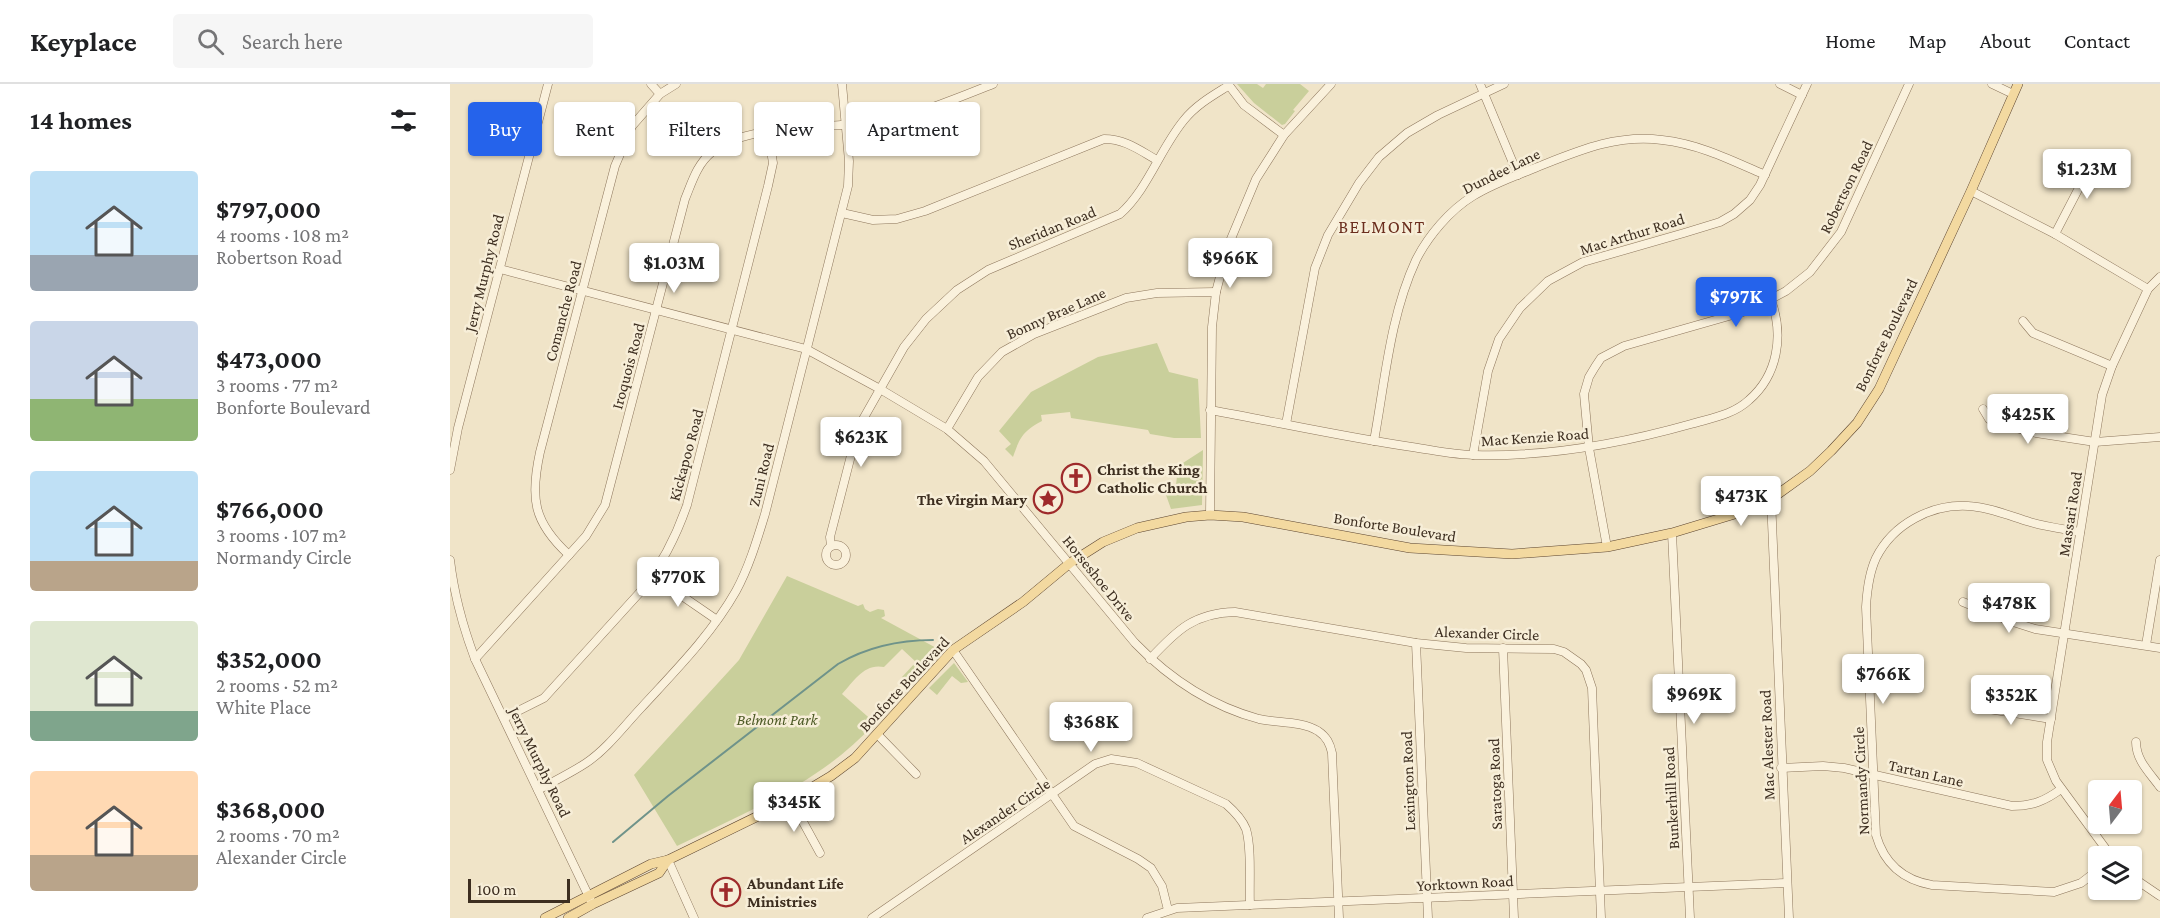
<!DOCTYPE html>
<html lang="en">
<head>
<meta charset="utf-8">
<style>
	body { margin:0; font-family:"Crimson Pro",serif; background:#f6f6f6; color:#202124; height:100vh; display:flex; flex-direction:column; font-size:22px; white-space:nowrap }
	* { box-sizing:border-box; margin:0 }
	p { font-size:20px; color:#757577 }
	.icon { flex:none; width:33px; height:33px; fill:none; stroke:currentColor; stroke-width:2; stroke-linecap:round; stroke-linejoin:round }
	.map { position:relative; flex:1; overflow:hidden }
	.sheet { display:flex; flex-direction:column; background:#fff; width:450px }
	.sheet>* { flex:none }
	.top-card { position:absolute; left:18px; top:18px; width:570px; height:54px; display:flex; gap:12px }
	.needle { width:39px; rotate:16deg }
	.controls { position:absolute; left:1638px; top:696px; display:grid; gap:12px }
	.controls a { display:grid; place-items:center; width:54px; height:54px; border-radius:6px; background:#fff; box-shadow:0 2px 4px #0004; font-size:30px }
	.scale { position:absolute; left:18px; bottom:15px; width:102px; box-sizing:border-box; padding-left:6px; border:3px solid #3d2e20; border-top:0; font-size:16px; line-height:21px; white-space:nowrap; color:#3d2e20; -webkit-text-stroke:4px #f7eed8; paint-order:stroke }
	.price { position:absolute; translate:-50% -51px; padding:0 14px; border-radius:6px; background:#fff; color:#222; font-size:20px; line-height:39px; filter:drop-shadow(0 2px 3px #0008) }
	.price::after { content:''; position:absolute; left:50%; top:36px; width:18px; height:14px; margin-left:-9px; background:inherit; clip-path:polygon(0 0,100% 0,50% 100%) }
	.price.selected { background:#2563eb; color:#fff }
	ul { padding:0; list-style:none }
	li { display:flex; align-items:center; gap:18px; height:150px; padding:0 30px }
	li span { display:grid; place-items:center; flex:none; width:168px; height:120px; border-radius:6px; color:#555 }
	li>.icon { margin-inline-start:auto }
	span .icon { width:72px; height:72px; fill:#fffc; stroke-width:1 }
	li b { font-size:26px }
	h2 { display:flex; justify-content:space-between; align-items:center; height:72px; padding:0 30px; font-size:26px }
	.tag { padding:0 21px; border-radius:6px; background:#fff; box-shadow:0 2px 4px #0004; font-size:21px; line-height:54px }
	.tag.selected { background:#2563eb; color:#fff }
	header { display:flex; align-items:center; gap:36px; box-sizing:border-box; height:84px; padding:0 30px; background:#fff; border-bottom:2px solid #e0e0e0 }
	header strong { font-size:28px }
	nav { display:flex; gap:33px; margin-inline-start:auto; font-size:21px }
	.search { width:420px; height:54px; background:#f6f6f6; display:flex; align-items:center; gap:15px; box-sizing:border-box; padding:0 21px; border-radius:6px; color:#757577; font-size:22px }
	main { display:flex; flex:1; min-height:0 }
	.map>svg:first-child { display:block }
	.green { fill:#c9cf9b }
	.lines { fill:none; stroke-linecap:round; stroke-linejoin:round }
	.stream { stroke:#6f938a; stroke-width:2 }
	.minor-casing { stroke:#8d765c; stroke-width:9 }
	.major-casing { stroke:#5b4430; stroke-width:10 }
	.minor { stroke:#faf1dc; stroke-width:8 }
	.major { stroke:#f3d9a0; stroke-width:9 }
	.labels { text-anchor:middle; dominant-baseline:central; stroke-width:5; stroke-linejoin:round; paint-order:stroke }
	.street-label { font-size:16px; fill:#3d2e20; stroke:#f7eed8 }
	.poi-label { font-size:16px; font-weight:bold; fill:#3d2e20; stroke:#f7eed8; text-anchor:start }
	.park-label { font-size:16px; font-style:italic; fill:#4d5a26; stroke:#f7eed8 }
	.neighbourhood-label { font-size:18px; letter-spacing:1.5px; fill:#6b2e1e; stroke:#f7eed8 }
</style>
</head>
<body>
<header>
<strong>Keyplace</strong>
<div class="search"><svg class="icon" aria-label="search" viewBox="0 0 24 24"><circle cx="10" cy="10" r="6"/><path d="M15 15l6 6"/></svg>Search here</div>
<nav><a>Home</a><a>Map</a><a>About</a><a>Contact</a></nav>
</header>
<main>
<section class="sheet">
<h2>14 homes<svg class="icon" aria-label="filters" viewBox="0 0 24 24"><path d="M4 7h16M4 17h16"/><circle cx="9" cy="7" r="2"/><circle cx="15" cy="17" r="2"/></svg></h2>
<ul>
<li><span style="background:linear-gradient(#bfe0f5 70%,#9aa5b1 0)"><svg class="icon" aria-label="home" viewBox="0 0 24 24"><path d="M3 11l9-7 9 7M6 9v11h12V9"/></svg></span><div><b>$797,000</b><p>4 rooms · 108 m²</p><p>Robertson Road</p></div></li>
<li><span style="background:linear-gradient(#c9d6e8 65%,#8fb573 0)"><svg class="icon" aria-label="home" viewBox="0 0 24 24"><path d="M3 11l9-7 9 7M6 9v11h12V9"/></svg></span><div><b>$473,000</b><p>3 rooms · 77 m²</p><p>Bonforte Boulevard</p></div></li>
<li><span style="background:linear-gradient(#bfe0f5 75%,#b9a48a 0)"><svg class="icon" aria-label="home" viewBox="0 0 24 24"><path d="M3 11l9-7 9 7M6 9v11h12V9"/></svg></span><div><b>$766,000</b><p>3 rooms · 107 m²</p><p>Normandy Circle</p></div></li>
<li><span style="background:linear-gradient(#dfe7d0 75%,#7fa58c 0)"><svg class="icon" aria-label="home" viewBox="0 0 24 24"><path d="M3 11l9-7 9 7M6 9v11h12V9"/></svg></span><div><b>$352,000</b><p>2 rooms · 52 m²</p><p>White Place</p></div></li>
<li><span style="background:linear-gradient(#ffd9b3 70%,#b9a48a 0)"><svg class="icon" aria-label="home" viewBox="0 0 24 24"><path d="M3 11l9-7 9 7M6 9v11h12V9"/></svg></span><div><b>$368,000</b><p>2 rooms · 70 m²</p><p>Alexander Circle</p></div></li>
</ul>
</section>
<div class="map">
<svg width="1710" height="834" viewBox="0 0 1710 834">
	<rect width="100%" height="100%" fill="#f0e4c8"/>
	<g class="green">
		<polygon points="787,0 807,0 813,4 816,0 850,0 859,7 843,26 845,27 835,40 832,41 804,19"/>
		<path d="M707 259 719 288 748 295 751 354H724L700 350 698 346 621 334 620 328 591 331 592 337C573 347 570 353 563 373L555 365 561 360 549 347 581 308 648 273Z"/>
		<polygon points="753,366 752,421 721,425 716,411 725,411 727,392 719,388"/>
		<path d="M337 492 408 522 413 520 415 525 420 528 428 525 434 526 435 532 431 534 490 566 458 600 452 593 466 578 452 565 434 583C414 579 404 597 392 610L425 639C371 699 298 727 227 762L184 691 289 576Z"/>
		<polygon points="504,579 518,598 511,599 502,592 487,611 479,604"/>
	</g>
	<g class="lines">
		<path class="stream" d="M163 758 218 712 388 580C417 563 449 556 483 556"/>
		<g class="minor-casing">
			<g id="minor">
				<polyline points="201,0 210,10"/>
				<polyline points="778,0 794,21 834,51"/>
				<polyline points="1030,0 1068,91"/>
				<polyline points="1330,0 1352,11"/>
				<polyline points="1542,0 1563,10"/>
				<polyline points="1521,107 1605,150 1698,205"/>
				<path d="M392 129 423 136 447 135 475 127 654 55C675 55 689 66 707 76"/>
				<polyline points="1605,150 1646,71"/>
				<path d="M50 185 356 265 430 305 497 345 534 377 685 559C719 594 761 622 809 635 828 639 852 637 868 647 877 653 880 660 882 669L889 834"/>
				<polyline points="1573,237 1583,249 1662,282"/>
				<polyline points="1533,325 1539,335 1546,339 1586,349 1645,358 1710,353"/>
				<path d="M760 326C827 338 894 353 962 363 983 366 1004 371 1025 371 1098 373 1170 360 1241 340 1261 334 1283 331 1299 316 1328 291 1334 251 1321 216"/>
				<polyline points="836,340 865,184 878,151 909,99 929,73 957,49 988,31 1054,0"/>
				<polyline points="497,345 528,293 552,268 584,250 676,214 707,209 766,208"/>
				<path d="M924 357C935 297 940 232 966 176 978 152 1000 126 1023 112 1042 100 1065 92 1085 84 1128 67 1166 50 1212 56 1249 60 1281 76 1315 91"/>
				<polyline points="1023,371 1038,287 1049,255 1070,224 1098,197 1133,178 1234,149 1270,138 1284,130 1300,116 1310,101 1357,0"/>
				<polyline points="0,386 8,344 98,0"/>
				<polyline points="1321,415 1339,834"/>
				<polyline points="760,431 762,243 766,208 778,162 806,95 834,51 881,0"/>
				<path d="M1630 448C1614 445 1597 443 1580 438 1560 432 1539 423 1518 422 1481 420 1443 440 1426 474 1419 489 1417 506 1416 523L1426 751C1434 779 1453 796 1482 801L1604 808 1631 799 1648 786"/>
				<polyline points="1222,449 1240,834"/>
				<circle cx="386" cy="471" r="10"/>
				<path d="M381 462 380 453 405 356 412 337 454 263 476 235 507 206 538 186 670 130C698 105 710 65 734 36 746 21 762 12 778 2"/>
				<polyline points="1157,463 1139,364 1134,310 1139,293 1145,283 1151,274 1174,262 1300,226 1336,207 1360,188 1391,148 1459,0"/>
				<path d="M119 471C83 438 80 414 90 368L165 82 182 42 210 10 226 0"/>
				<path d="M0 476C4 510 13 543 25 575L141 817"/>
				<polyline points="203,492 267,536"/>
				<polyline points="1513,518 1560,537 1585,545 1710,564"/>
				<polyline points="966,559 978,834"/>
				<polyline points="1696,561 1710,476"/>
				<polyline points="1053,564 1064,834"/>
				<polyline points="503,566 624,742 688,775 701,784 712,802 718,826"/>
				<path d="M25 575 136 452 155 421 235 115C242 98 247 80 262 68 294 39 386 45 430 37 470 30 505 15 543 0"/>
				<path d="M700 575C727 546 744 529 785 528L966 559 1016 564 1104 565 1114 568 1131 580 1136 586 1142 604 1151 834"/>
				<polyline points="1526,623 1601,635"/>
				<path d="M54 634 94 614 192 506C212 480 226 453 237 421L318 102 323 79 318 48"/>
				<polyline points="427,650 466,690"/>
				<path d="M1686 658C1686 676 1699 688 1710 703"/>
				<path d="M1331 684 1373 682 1394 684 1562 722C1582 722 1595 717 1611 705"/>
				<path d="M88 706C104 697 121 689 136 679 157 665 174 642 191 624 225 587 261 551 286 507 299 483 307 456 315 430L398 102 399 77 392 0"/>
				<polyline points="341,716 370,769"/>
				<polyline points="1661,772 1606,697 1597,676 1597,658 1652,311 1662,282 1698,205 1710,193"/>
				<polyline points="218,776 244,834"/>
				<polyline points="1682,793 1710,812"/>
				<path d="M422 834 645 680 661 675 687 679 776 720C784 727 792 735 796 745 802 764 799 800 800 821"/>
				<polyline points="697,834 727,824 1337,799"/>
			</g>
		</g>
		<g class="major-casing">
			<g id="major">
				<polyline points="95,834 201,780 218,776 341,716 381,692 405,674 503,566 573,518 620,479 653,458 687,444 736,433 760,431 793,433 960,464 1062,470 1157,463 1222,449 1288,429 1321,415 1360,387 1381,367 1407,339 1429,305 1521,107 1568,0"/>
				<polyline points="118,834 143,820 209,789 218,776"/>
			</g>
		</g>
		<use href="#minor" class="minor"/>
		<use href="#major" class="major"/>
	</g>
	<defs>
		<g id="church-ring" transform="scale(1.5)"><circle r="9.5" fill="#f7eed8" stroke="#9e2a2b" stroke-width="1.5"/><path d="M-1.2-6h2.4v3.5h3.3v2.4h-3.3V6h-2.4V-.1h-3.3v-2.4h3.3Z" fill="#9e2a2b"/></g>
		<g id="sight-ring" transform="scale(1.5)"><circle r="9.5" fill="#f7eed8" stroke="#9e2a2b" stroke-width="1.5"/><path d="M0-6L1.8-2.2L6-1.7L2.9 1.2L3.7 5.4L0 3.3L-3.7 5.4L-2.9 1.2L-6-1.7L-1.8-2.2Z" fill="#9e2a2b"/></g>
	</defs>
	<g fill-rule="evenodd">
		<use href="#church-ring" x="626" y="394"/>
		<use href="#sight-ring" x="598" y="415"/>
		<use href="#church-ring" x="276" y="808"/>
	</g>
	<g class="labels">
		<g class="street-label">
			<text transform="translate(1051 87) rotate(-26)">Dundee Lane</text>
			<text transform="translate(1396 103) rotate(-64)">Robertson Road</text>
			<text transform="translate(602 144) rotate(-22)">Sheridan Road</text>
			<text transform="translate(1182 150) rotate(-17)">Mac Arthur Road</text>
			<text transform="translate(34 189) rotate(-76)">Jerry Murphy Road</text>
			<text transform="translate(113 227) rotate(-75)">Comanche Road</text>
			<text transform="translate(606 229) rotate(-24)">Bonny Brae Lane</text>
			<text transform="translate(1436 251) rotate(-64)">Bonforte Boulevard</text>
			<text transform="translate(178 282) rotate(-75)">Iroquois Road</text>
			<text transform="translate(1085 353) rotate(-4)">Mac Kenzie Road</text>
			<text transform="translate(236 371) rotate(-75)">Kickapoo Road</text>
			<text transform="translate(311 391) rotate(-76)">Zuni Road</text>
			<text transform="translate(1620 430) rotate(-81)">Massari Road</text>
			<text transform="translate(945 443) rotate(9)">Bonforte Boulevard</text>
			<text transform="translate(649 494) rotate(51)">Horseshoe Drive</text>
			<text transform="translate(1037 549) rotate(2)">Alexander Circle</text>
			<text transform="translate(454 600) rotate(-47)">Bonforte Boulevard</text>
			<text transform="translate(1317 661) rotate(-92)">Mac Alester Road</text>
			<text transform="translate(90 678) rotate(64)">Jerry Murphy Road</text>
			<text transform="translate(1476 689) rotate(13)">Tartan Lane</text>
			<text transform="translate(958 697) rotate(-92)">Lexington Road</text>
			<text transform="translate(1411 697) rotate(-93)">Normandy Circle</text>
			<text transform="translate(1045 700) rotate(-92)">Saratoga Road</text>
			<text transform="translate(1221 714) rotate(-93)">Bunkerhill Road</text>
			<text transform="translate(555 727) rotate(-34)">Alexander Circle</text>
			<text transform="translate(1015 799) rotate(-3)">Yorktown Road</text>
		</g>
		<g class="poi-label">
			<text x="647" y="385">Christ the King<tspan x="647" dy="18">Catholic Church</tspan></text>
			<text x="577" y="415" text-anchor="end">The Virgin Mary</text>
			<text x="297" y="799">Abundant Life<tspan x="297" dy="18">Ministries</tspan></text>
		</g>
		<g class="park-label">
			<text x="327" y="635">Belmont Park</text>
		</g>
		<g class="neighbourhood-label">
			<text x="932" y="143">BELMONT</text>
		</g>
	</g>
</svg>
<div class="controls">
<a><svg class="needle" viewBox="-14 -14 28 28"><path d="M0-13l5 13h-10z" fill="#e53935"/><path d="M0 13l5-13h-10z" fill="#757577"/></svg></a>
<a><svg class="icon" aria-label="layers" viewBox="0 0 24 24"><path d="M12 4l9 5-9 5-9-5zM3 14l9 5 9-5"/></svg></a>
</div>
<div class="scale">100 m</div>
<b class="price" style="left:1637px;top:116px">$1.23M</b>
<b class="price" style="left:780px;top:205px">$966K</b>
<b class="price" style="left:224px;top:210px">$1.03M</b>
<b class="price selected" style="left:1286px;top:244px">$797K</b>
<b class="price" style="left:1578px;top:361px">$425K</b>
<b class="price" style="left:411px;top:384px">$623K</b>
<b class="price" style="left:1291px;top:443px">$473K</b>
<b class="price" style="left:228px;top:524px">$770K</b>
<b class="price" style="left:1559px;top:550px">$478K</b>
<b class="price" style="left:1433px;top:621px">$766K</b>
<b class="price" style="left:1244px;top:641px">$969K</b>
<b class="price" style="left:1561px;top:642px">$352K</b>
<b class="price" style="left:641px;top:669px">$368K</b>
<b class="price" style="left:344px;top:749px">$345K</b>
<div class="top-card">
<a class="tag selected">Buy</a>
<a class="tag">Rent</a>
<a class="tag">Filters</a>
<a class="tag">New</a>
<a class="tag">Apartment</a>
</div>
</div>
</main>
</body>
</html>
